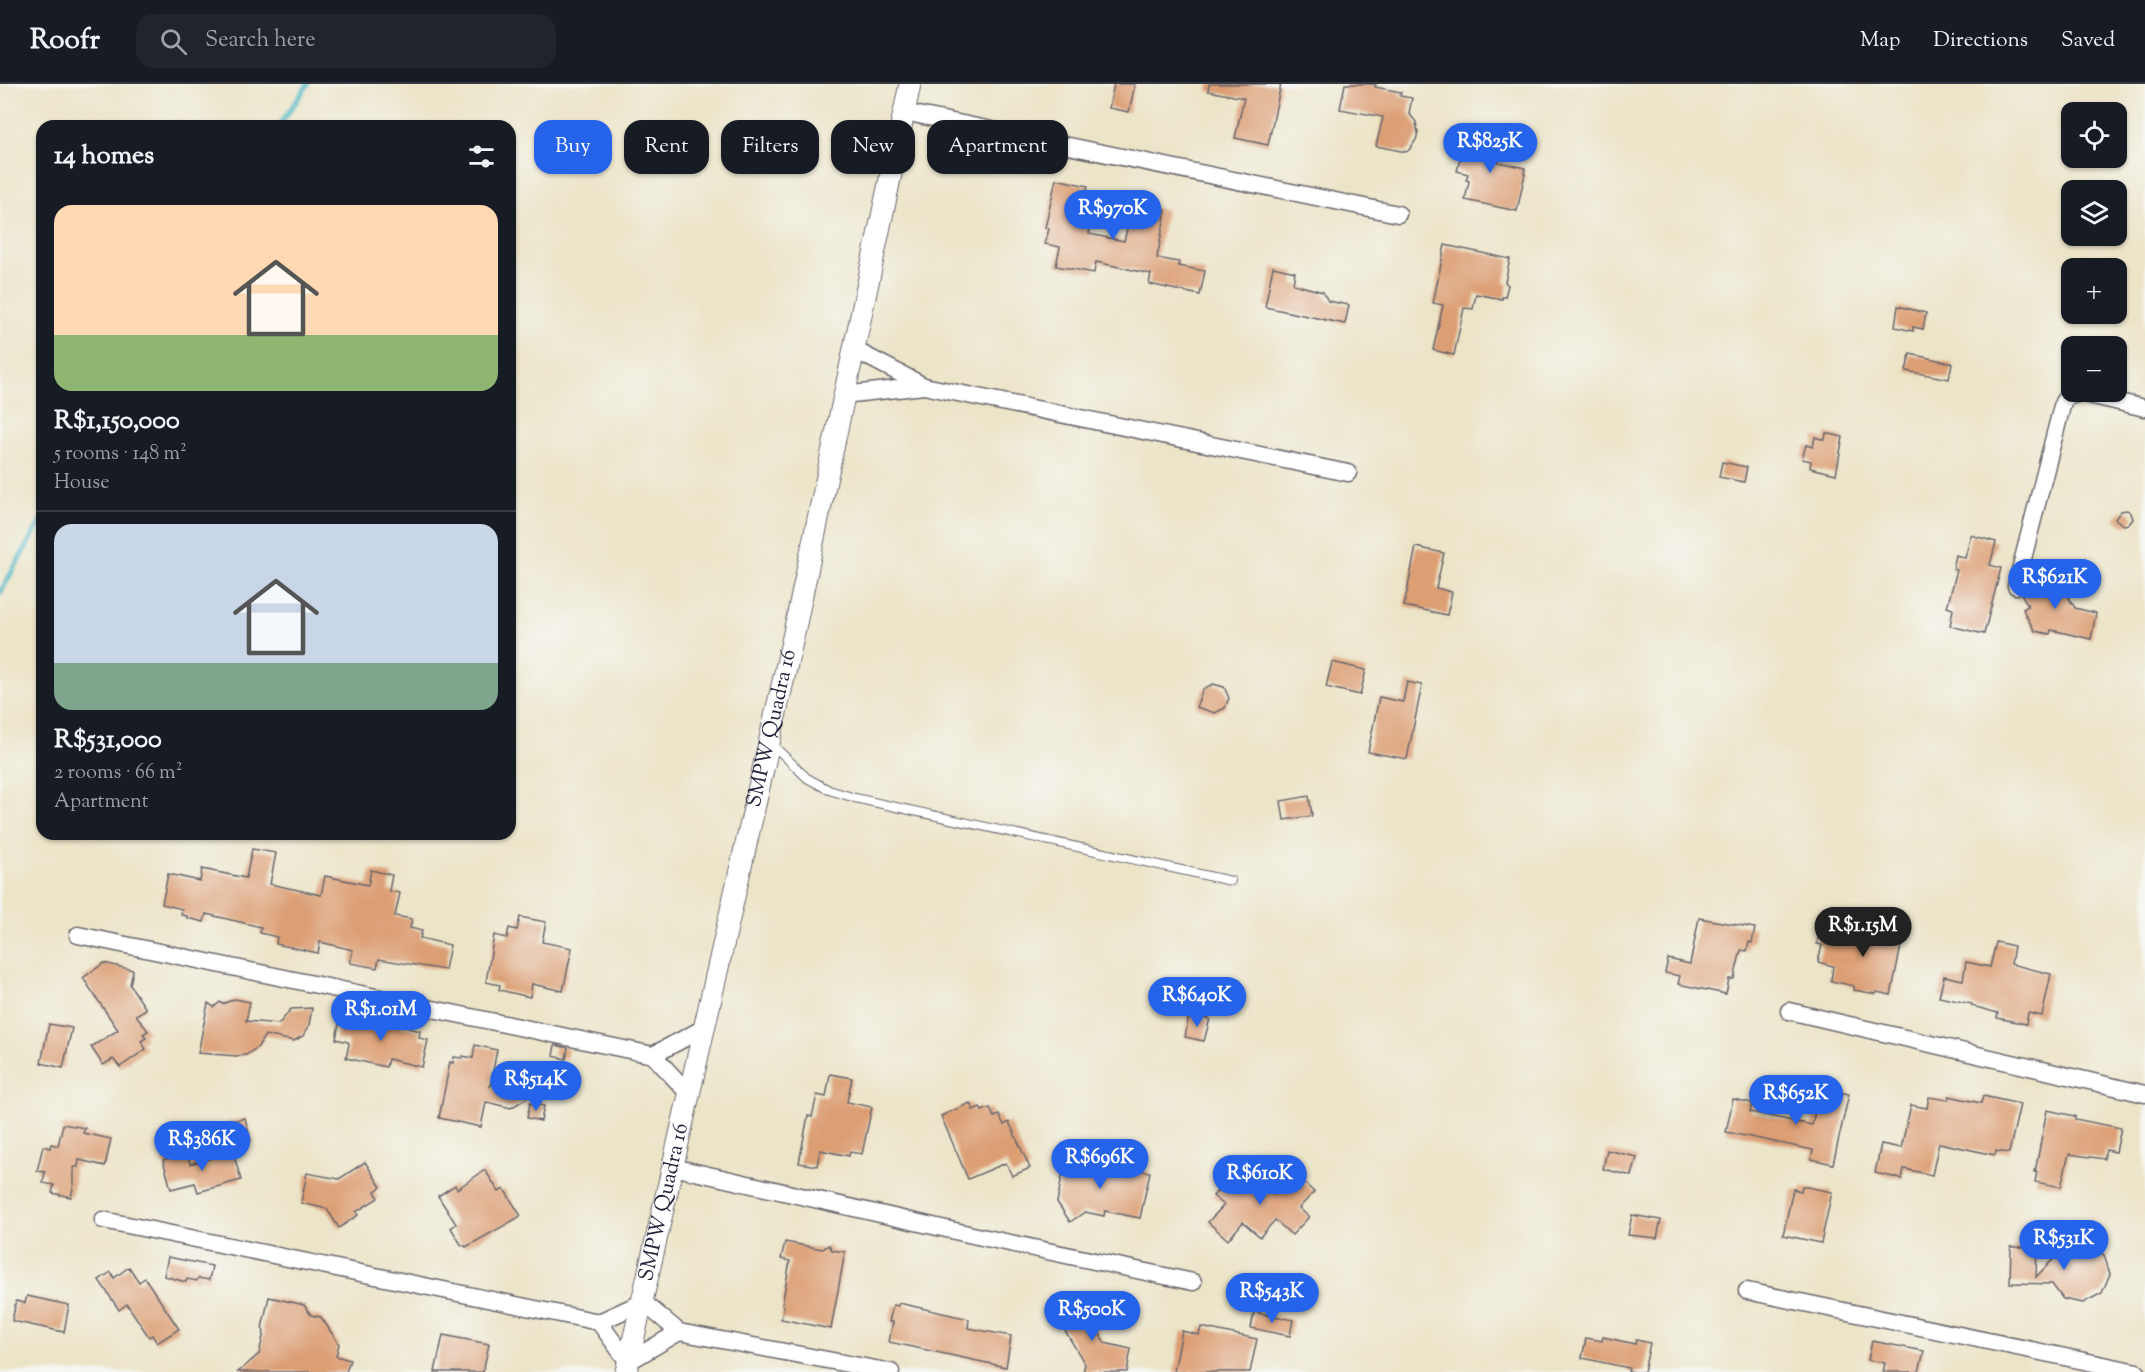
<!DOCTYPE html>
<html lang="en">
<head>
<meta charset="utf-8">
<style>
	body { margin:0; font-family:"Sorts Mill Goudy",serif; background:#20242c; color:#f1f3f6; height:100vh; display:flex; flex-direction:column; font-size:22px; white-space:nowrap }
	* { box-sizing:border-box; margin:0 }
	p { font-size:20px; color:#9ea1a6 }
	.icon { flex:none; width:33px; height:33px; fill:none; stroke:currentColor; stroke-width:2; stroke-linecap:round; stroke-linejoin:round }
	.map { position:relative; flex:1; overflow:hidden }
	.drawer { position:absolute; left:36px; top:36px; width:480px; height:720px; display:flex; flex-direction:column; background:#171b24; border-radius:18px; box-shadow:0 2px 4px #0004 }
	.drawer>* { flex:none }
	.hud { position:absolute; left:534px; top:36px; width:570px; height:54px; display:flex; gap:12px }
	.controls { position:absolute; left:2061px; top:18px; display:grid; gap:12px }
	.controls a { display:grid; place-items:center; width:66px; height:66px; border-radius:12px; background:#171b24; box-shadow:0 2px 4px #0004; font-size:30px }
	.price { position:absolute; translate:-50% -51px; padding:0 14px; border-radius:21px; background:#2563eb; color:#fff; font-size:20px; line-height:39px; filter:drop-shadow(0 2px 3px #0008) }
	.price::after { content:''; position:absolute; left:50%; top:36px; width:18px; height:14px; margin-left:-9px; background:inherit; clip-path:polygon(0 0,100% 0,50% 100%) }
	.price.on { background:#222; color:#fff }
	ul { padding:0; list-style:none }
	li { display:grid; align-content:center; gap:12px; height:318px; padding:0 18px }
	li+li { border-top:2px solid #363941 }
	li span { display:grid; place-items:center; height:186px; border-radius:18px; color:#555 }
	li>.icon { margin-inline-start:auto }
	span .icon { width:108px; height:108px; fill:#fffc; stroke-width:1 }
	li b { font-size:26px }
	h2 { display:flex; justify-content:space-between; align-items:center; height:72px; padding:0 18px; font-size:26px }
	.chip { padding:0 21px; border-radius:18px; background:#171b24; box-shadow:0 2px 4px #0004; font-size:21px; line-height:54px }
	.chip.on { background:#2563eb; color:#fff }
	header { display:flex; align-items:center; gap:36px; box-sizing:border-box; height:84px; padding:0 30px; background:#171b24; border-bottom:2px solid #363941 }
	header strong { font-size:28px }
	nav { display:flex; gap:33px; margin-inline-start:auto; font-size:21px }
	.search { width:420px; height:54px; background:#20242c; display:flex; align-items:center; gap:15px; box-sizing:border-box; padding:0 21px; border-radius:18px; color:#9ea1a6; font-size:22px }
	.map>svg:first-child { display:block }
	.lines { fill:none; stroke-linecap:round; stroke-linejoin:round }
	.stream { stroke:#4bb8c6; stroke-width:5 }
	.building { fill:#dc9e73 }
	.service-casing { stroke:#69666c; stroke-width:10 }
	.minor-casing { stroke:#69666c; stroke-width:19 }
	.tertiary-casing { stroke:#69666c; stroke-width:23 }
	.service { stroke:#fff; stroke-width:8 }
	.minor { stroke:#fff; stroke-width:16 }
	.tertiary { stroke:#fff; stroke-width:21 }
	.labels { text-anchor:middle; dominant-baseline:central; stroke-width:4.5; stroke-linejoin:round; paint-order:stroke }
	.street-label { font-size:21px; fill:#22223b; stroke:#f6f6f2 }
</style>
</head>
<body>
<header>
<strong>Roofr</strong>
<div class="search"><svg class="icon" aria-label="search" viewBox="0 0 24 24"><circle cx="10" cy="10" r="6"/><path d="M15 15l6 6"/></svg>Search here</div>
<nav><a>Map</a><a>Directions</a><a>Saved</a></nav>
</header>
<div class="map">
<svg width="2145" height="1288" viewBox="0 0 2145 1288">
	<rect width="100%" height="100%" fill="#f6f6f2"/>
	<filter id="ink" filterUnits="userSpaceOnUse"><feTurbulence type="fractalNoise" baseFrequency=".0167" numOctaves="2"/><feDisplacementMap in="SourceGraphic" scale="12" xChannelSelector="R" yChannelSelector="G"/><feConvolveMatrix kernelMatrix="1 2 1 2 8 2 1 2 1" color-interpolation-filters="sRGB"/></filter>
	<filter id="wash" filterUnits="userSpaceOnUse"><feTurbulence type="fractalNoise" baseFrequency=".008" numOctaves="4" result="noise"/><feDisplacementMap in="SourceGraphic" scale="24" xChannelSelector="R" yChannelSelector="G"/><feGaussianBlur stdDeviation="1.35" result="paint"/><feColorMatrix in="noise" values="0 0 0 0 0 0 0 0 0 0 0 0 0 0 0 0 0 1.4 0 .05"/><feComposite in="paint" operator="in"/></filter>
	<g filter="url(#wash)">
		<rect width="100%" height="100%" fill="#ece4c7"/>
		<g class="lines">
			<g class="stream">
				<polyline points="279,42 308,0"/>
				<polyline points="0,509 42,435"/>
			</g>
		</g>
		<g id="blocks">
			<g class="building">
				<polygon points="1114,0 1135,0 1129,28 1109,24"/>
				<polygon points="1209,0 1281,0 1268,61 1235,54 1244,14 1208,7"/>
				<polygon points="1345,0 1376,0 1375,3 1401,8 1400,12 1412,14 1409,29 1416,38 1418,49 1416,56 1409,66 1406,68 1376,62 1383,33 1340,25"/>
				<polygon points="1477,49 1502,55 1498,78 1525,84 1524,90 1525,90 1517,127 1465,116 1469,97 1466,96 1468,90 1457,87 1463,63 1465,66 1469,52 1476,53"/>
				<polygon points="1056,95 1088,102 1084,120 1096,123 1089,150 1124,157 1128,141 1131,142 1137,120 1166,126 1157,174 1179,178 1178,182 1205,187 1200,211 1149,200 1151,190 1096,178 1094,189 1056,182 1060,163 1045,160 1049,145 1045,144"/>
				<polygon points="1445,161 1510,175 1505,198 1508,201 1505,213 1502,213 1502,215 1476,210 1473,225 1464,224 1454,271 1433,266 1443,221 1433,219"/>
				<polygon points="1273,183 1295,188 1293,200 1323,208 1328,217 1349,221 1345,240 1265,223"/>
				<polygon points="1898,222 1926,229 1923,245 1913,243 1913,247 1895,243"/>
				<polygon points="1910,270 1952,279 1949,295 1906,287"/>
				<polygon points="1826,349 1843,353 1836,390 1810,384 1811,377 1802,375 1806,361 1813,363 1815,353 1825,356"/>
				<polygon points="1722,378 1747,383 1744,398 1719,393"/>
				<polygon points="2127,426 2131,429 2133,435 2129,440 2124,441 2115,435 2121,427"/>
				<polygon points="1971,451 1996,458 1990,481 2001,484 1984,550 1950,542 1953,525 1947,523 1957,486 1953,485 1956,471 1965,474"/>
				<polygon points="1416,463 1444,469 1436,504 1452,508 1447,531 1404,522"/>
				<polygon points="2054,489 2075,524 2096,529 2091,555 2051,546 2050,550 2035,547 2026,532 2023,525 2028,522 2022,511 2026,505 2029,494 2032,492 2037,500"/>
				<polygon points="1332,578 1366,586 1360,611 1326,603"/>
				<polygon points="1407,598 1422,601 1407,675 1368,668 1379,613 1403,618"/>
				<polygon points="1213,600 1224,603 1229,614 1225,624 1215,629 1196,623 1203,605"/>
				<polygon points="1309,712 1312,732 1284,736 1281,717"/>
				<polygon points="252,765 276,769 270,800 321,811 325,792 368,801 371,786 392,791 389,807 400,809 395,832 412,835 410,844 422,847 420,854 450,861 445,886 379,875 377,884 350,879 353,866 320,858 318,869 276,860 277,853 260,849 261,843 206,830 204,838 187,834 187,832 181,831 182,825 162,820 168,790 200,797 202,785 246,794"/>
				<polygon points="520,833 546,838 542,858 572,864 563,907 532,900 530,913 499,906 500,901 486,898 494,851 507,854 509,844 517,846"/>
				<polygon points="1699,834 1755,844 1752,859 1749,858 1747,867 1741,866 1734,895 1729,895 1726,910 1678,900 1680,892 1665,889 1668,875 1690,880"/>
				<polygon points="1872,834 1889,838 1887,847 1903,852 1891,911 1877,908 1876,910 1854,906 1854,902 1831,897 1833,882 1818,878 1822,861 1817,860 1820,843 1839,847 1838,852 1867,858"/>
				<polygon points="1996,858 2014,862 2011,880 2051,890 2042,932 2028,929 2026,940 1997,934 1998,929 1972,922 1972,920 1939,913 1944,892 1963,896 1966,878 1990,883"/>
				<polygon points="104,879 133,886 130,901 146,925 136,931 148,947 143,950 146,954 141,957 146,965 120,983 113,975 103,981 91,963 118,946 83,894"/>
				<polygon points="235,915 250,918 246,937 279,940 291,925 312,924 309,941 303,952 294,957 265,951 258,963 246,971 237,972 198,969 208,919 214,923 220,918 222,920"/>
				<polygon points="354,928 373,932 372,934 420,947 419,954 428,956 422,983 388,975 386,983 346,974 349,960 348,958 336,955 340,935 353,938"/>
				<polygon points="1189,930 1210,935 1204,957 1185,953"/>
				<polygon points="49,940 72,944 63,984 41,979"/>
				<polygon points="475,961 497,966 490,1002 525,980 541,1005 511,1024 486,1018 481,1043 439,1034 450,978 453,979 454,973 462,974 462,972 473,974"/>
				<polygon points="555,961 568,964 566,975 553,972"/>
				<polygon points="830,990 852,994 847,1018 872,1023 862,1070 850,1068 849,1072 820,1066 817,1082 799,1079 808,1032 812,1033 817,1011 826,1013"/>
				<polygon points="1820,1004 1849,1010 1833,1080 1811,1075 1813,1066 1726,1048 1733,1015 1752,1019 1750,1028 1812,1041"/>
				<polygon points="1949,1012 1981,1019 1983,1012 2020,1020 2009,1069 1996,1067 1995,1071 1939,1059 1932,1091 1904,1085 1902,1095 1875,1089 1881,1060 1901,1064 1911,1021 1927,1024 1929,1013 1948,1016"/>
				<polygon points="530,1019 544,1022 541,1037 527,1034"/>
				<polygon points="970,1019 973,1026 980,1023 982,1027 990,1024 994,1033 999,1031 1004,1041 1009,1038 1030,1084 1012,1092 1006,1079 968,1095 941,1032"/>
				<polygon points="2047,1026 2075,1032 2075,1035 2121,1044 2116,1068 2106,1066 2104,1075 2069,1070 2061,1103 2035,1098 2037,1088 2035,1088"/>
				<polygon points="245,1034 251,1057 234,1062 228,1038"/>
				<polygon points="63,1040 85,1044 83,1049 111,1055 105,1082 79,1076 78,1083 74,1083 74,1100 71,1113 52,1109 54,1101 43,1099 45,1088 37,1087 43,1062 50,1064 51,1060 58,1062"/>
				<polygon points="1607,1066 1637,1073 1632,1092 1603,1085"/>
				<polygon points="233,1068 241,1096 198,1108 195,1099 171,1105 163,1076 187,1069 190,1080"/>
				<polygon points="1066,1072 1101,1079 1105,1084 1130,1090 1131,1085 1150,1088 1140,1134 1105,1127 1104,1132 1085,1128 1070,1138 1057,1118"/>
				<polygon points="365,1078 381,1103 375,1107 378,1114 356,1128 358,1131 339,1144 327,1125 301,1119 307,1089 339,1095"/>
				<polygon points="485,1086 499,1108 504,1105 521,1132 466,1163 464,1161 462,1162 451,1144 456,1140 438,1112 455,1101 457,1105"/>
				<polygon points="1234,1088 1251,1103 1257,1096 1273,1111 1292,1088 1314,1108 1299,1124 1309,1133 1292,1151 1275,1136 1260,1153 1243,1138 1228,1156 1208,1138 1224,1121 1213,1112"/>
				<polygon points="1802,1102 1832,1108 1821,1159 1783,1151 1793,1105 1801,1107"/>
				<polygon points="1632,1131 1661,1136 1657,1154 1628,1151"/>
				<polygon points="785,1158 822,1165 829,1161 832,1166 845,1168 831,1245 781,1235 784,1222 782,1221 790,1177 781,1175"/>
				<polygon points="2086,1159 2104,1171 2110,1190 2102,1209 2083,1219 2063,1215 2052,1200 2010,1199 2011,1163 2037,1163 2036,1193 2066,1162"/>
				<polygon points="168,1173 212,1182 209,1196 198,1194 197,1197 187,1195 186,1198 164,1192"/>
				<polygon points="129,1183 139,1198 145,1194 179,1245 157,1259 152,1251 149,1253 127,1220 119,1226 99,1196 111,1188 114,1194"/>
				<polygon points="27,1212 69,1221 64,1248 12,1237 16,1217 25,1219"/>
				<polygon points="269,1213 304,1221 311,1231 321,1233 339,1260 336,1272 350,1276 346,1288 238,1288 259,1270 264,1248 262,1244"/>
				<polygon points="1079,1216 1105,1259 1131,1265 1127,1288 1083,1288 1085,1280 1055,1230"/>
				<polygon points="899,1219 969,1235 968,1244 1011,1252 1006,1283 889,1258 893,1238 889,1238 893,1221 898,1222"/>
				<polygon points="1254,1228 1293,1236 1290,1252 1251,1244"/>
				<polygon points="1201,1243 1257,1255 1250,1288 1174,1288 1182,1247 1199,1251"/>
				<polygon points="443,1251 489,1260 483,1288 435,1288"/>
				<polygon points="1603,1253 1635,1260 1636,1256 1650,1259 1644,1288 1628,1288 1629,1284 1582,1274 1586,1254 1602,1257"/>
				<polygon points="1872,1257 1924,1267 1919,1288 1883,1288 1885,1279 1868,1276"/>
			</g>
		</g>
	</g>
	<g filter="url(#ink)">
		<use href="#blocks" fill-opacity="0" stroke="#69666c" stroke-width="1.5"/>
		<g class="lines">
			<g class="service-casing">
				<polyline id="service" points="771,659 807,694 829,706 855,714 1231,797"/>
			</g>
			<g class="minor-casing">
				<g id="minor">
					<polyline points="904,28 1398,130"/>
					<polyline points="853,265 924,302 1348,389"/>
					<polyline points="843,311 924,302"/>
					<polyline points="2016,502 2063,318 2067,313 2080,309 2145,324"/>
					<polyline points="78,851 653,971 689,1010"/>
					<polyline points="1789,927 2145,1010"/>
					<polyline points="653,971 704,944"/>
					<polyline points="673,1083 977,1152 1193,1198"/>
					<polyline points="103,1136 599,1238 643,1218 679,1248 891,1288"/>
					<polyline points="1747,1207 2137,1288"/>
					<polyline points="599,1238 628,1278 679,1248"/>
				</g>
			</g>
			<g class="tertiary-casing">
				<g id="tertiary">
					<path id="s1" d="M626 1288 792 558 910 0"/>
				</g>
			</g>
			<use href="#service" class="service"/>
			<use href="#minor" class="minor"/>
			<use href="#tertiary" class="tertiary"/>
		</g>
	</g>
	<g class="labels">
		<g class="street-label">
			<text stroke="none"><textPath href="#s1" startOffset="660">SMPW Quadra 16</textPath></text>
			<text stroke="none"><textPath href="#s1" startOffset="174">SMPW Quadra 16</textPath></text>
		</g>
	</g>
</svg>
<div class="controls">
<a><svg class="icon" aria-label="locate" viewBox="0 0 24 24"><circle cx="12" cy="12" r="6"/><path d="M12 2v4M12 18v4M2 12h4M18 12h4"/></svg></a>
<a><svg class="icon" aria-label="layers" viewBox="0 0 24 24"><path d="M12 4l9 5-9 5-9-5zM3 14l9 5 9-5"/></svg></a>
<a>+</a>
<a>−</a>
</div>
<b class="price" style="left:1490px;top:90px">R$825K</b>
<b class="price" style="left:1113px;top:157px">R$970K</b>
<b class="price" style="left:2055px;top:526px">R$621K</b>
<b class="price on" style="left:1863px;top:874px">R$1.15M</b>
<b class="price" style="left:1197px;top:944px">R$640K</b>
<b class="price" style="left:381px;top:958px">R$1.01M</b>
<b class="price" style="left:536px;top:1028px">R$514K</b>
<b class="price" style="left:1796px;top:1042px">R$652K</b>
<b class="price" style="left:202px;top:1088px">R$386K</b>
<b class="price" style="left:1100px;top:1106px">R$696K</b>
<b class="price" style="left:1260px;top:1122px">R$610K</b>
<b class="price" style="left:2064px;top:1187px">R$531K</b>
<b class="price" style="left:1272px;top:1240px">R$543K</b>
<b class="price" style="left:1092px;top:1258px">R$500K</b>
<div class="hud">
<a class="chip on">Buy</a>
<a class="chip">Rent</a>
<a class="chip">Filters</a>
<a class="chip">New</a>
<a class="chip">Apartment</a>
</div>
<section class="drawer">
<h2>14 homes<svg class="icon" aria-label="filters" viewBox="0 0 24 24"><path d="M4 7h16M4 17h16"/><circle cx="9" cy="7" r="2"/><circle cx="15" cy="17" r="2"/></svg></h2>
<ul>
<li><span style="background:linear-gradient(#ffd9b3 70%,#8fb573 0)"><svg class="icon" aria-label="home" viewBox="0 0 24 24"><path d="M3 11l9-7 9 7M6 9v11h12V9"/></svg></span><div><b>R$1,150,000</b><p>5 rooms · 148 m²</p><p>House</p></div></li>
<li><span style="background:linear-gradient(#c9d6e8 75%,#7fa58c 0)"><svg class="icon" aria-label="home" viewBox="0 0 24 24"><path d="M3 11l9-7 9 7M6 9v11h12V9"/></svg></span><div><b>R$531,000</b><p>2 rooms · 66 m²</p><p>Apartment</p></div></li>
</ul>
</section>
</div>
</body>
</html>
